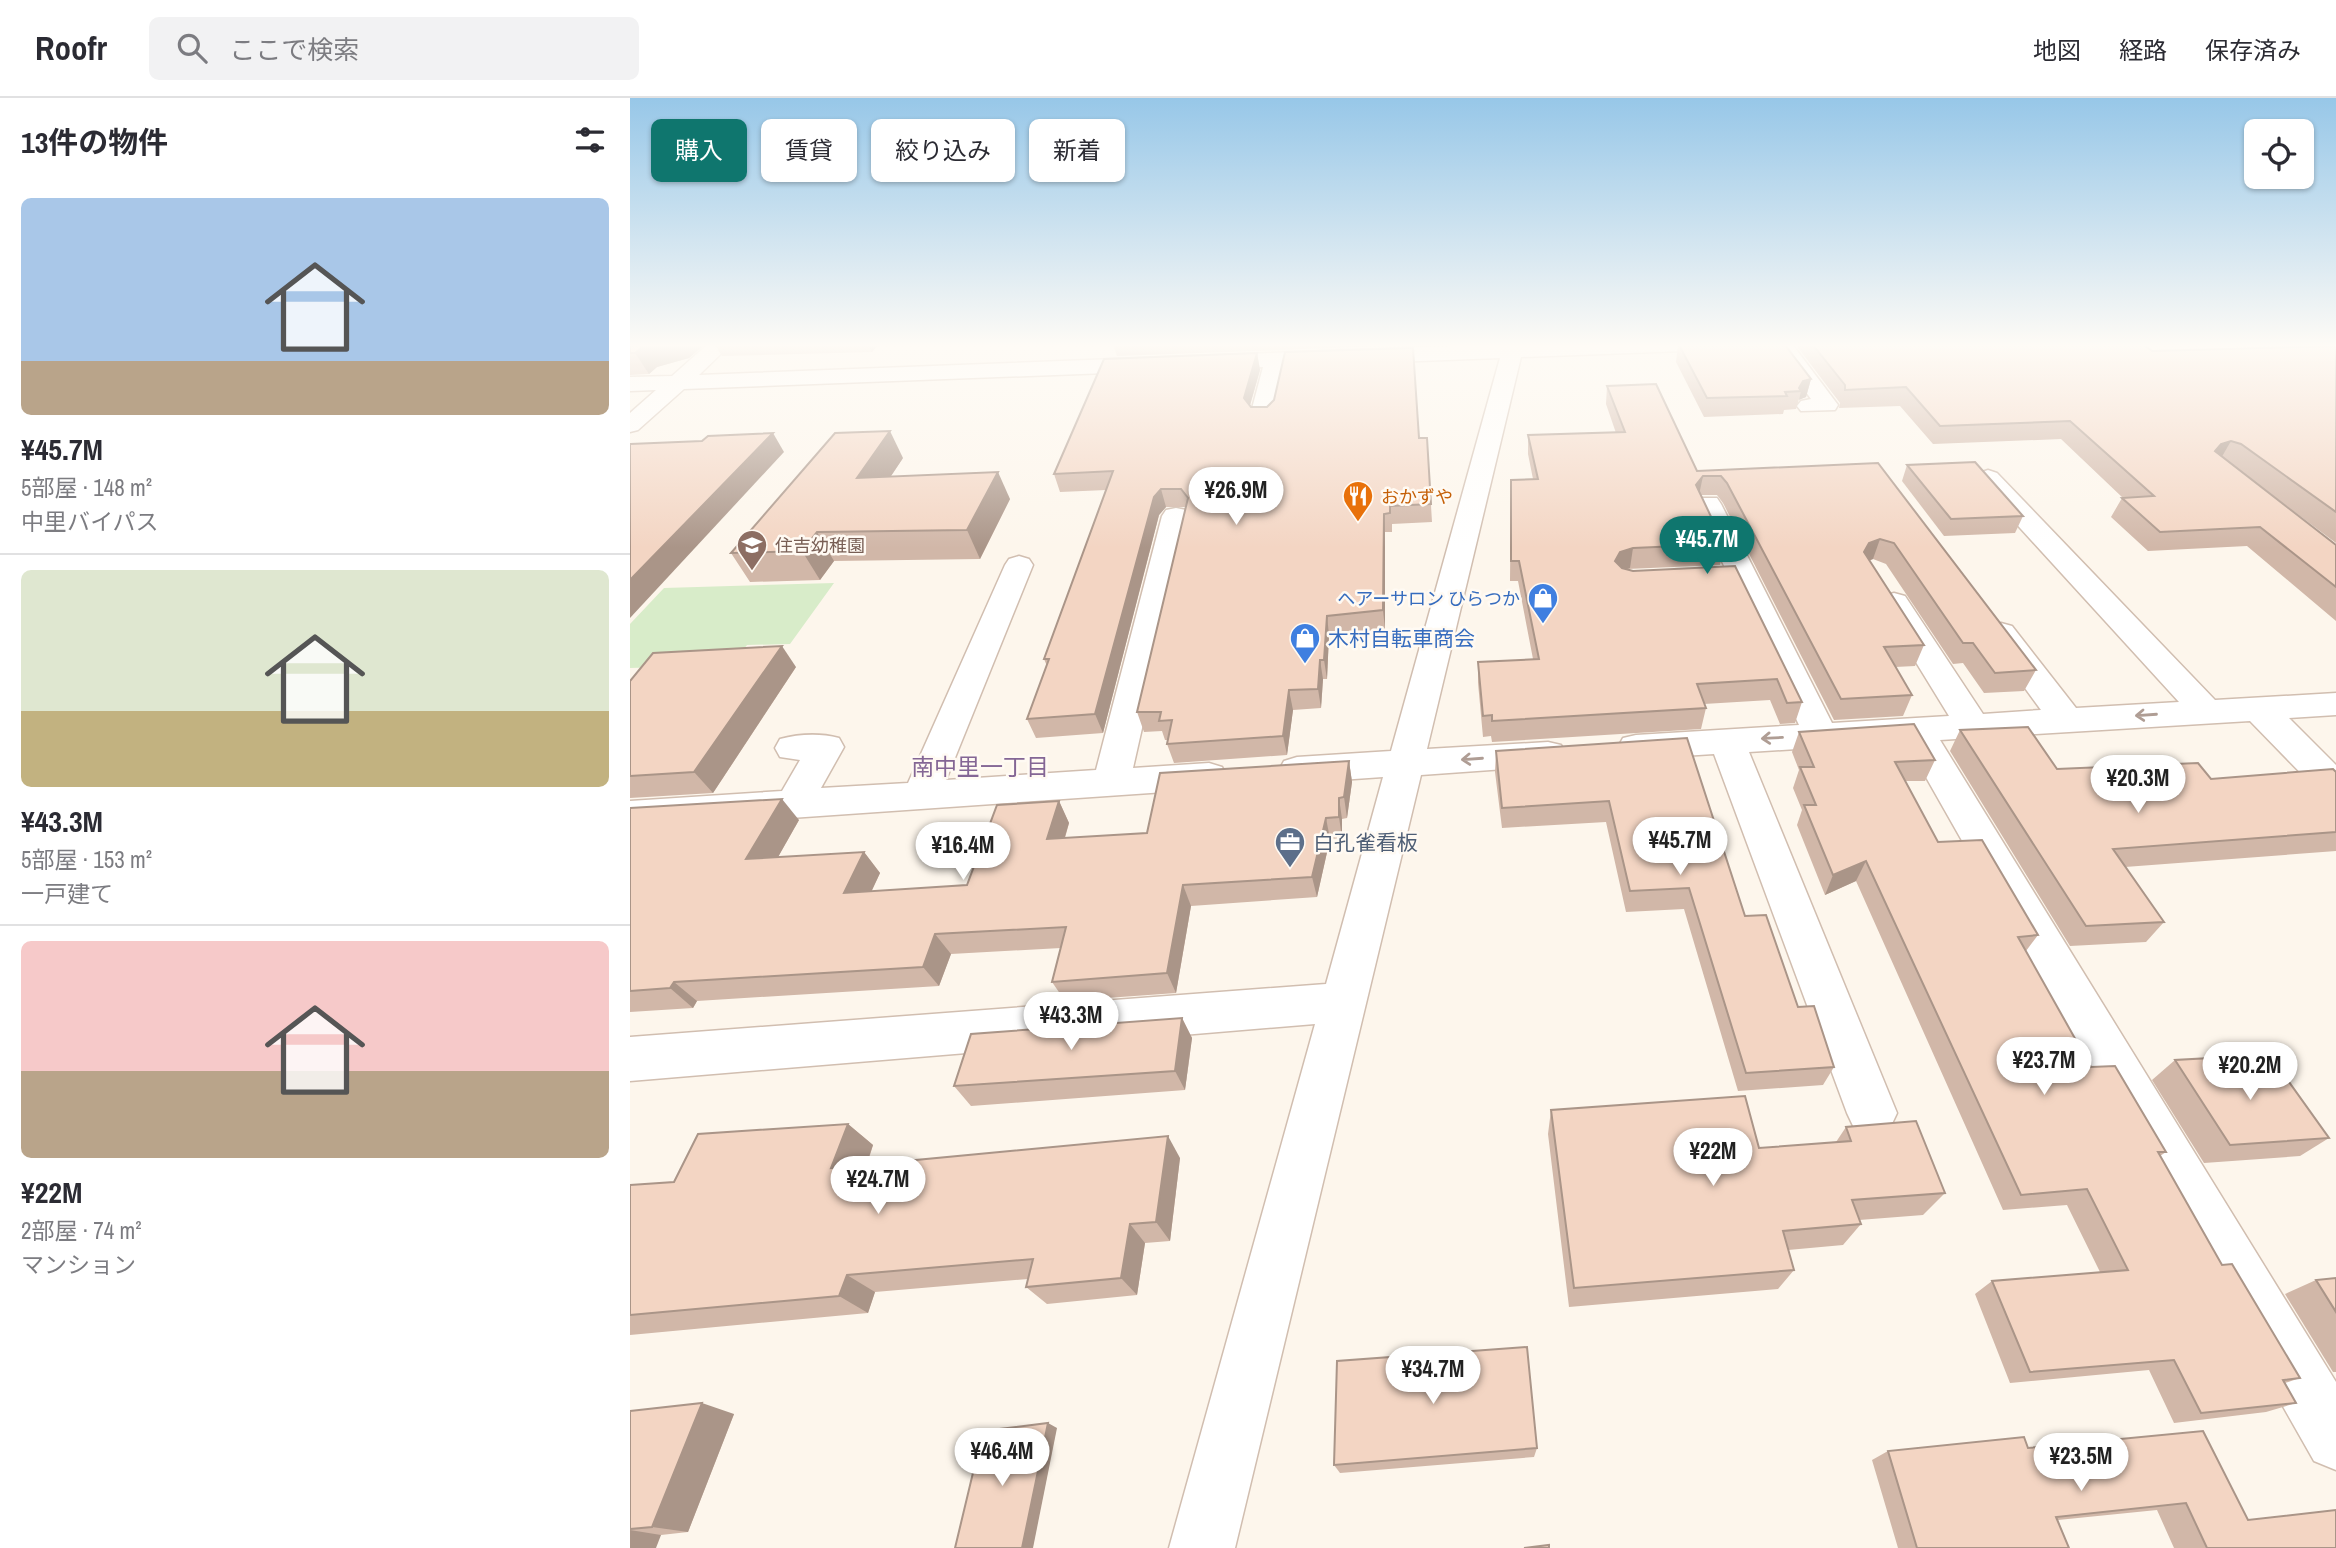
<!DOCTYPE html>
<html lang="ja">
<head>
<meta charset="utf-8">
<style>
	body { margin:0; font-family:"Archivo Narrow","Noto Sans JP",sans-serif; background:#f2f2f3; color:#2b2b33; height:100vh; display:flex; flex-direction:column; font-size:26px; white-space:nowrap }
	* { box-sizing:border-box; margin:0 }
	p { font-size:23px; color:#7c7c81 }
	.icon { flex:none; width:38px; height:38px; fill:none; stroke:currentColor; stroke-width:2; stroke-linecap:round; stroke-linejoin:round }
	.map { position:relative; flex:1; overflow:hidden }
	.sheet { display:flex; flex-direction:column; background:#fff; width:630px }
	.sheet>* { flex:none }
	.hud { position:absolute; left:21px; top:21px; width:665px; height:63px; display:flex; gap:14px }
	.tools { position:absolute; left:1614px; top:21px; display:grid; gap:14px }
	.tools a { display:grid; place-items:center; width:70px; height:70px; border-radius:10px; background:#fff; box-shadow:0 2px 5px #0004; font-size:35px }
	.price { position:absolute; translate:-50% -60px; padding:0 16px; border-radius:24px; background:#fff; color:#222; font-size:23px; line-height:46px; filter:drop-shadow(0 2px 4px #0008) }
	.price::after { content:''; position:absolute; left:50%; top:42px; width:21px; height:16px; margin-left:-10px; background:inherit; clip-path:polygon(0 0,100% 0,50% 100%) }
	.price.selected { background:#0f766e; color:#fff }
	ul { padding:0; list-style:none }
	li { display:grid; align-content:center; gap:14px; height:371px; padding:0 21px }
	li+li { border-top:2px solid #e1e1e2 }
	li span { display:grid; place-items:center; height:217px; border-radius:10px; color:#555 }
	li>.icon { margin-inline-start:auto }
	span .icon { width:126px; height:126px; fill:#fffc; stroke-width:1 }
	li b { font-size:30px }
	h2 { display:flex; justify-content:space-between; align-items:center; height:84px; padding:0 21px; font-size:30px }
	.pill { padding:0 24px; border-radius:10px; background:#fff; box-shadow:0 2px 5px #0004; font-size:24px; line-height:63px }
	.pill.selected { background:#0f766e; color:#fff }
	header { display:flex; align-items:center; gap:42px; box-sizing:border-box; height:98px; padding:0 35px; background:#fff; border-bottom:2px solid #e1e1e2 }
	header strong { font-size:33px }
	nav { display:flex; gap:38px; margin-inline-start:auto; font-size:24px }
	.search { width:490px; height:63px; background:#f2f2f3; display:flex; align-items:center; gap:18px; box-sizing:border-box; padding:0 24px; border-radius:10px; color:#7c7c81; font-size:26px }
	main { display:flex; flex:1; min-height:0 }
	.map>svg:first-child { display:block }
	.green { fill:#d8ecc9 }
	.lines { fill:none; stroke-linecap:round; stroke-linejoin:round }
	.minor-casing { stroke:#d1beb0; stroke-width:3 }
	.minor { fill:#fff; fill-rule:evenodd }
	.wall { fill:#d1b7a8 }
	.shaded-wall { fill:#aa9588 }
	.building { fill:#f3d5c3; stroke:#aa9588; stroke-width:2 }
	.oneway { stroke:#af9d94 }
	.labels { text-anchor:middle; dominant-baseline:central; stroke-width:5; stroke-linejoin:round; paint-order:stroke }
	.far-food-label { font-size:18px; fill:#c56008; stroke:#fffaf3; text-anchor:start }
	.far-education-label { font-size:18px; fill:#785e54; stroke:#fffaf3; text-anchor:start }
	.far-shop-label { font-size:18px; fill:#366cbe; stroke:#fffaf3; text-anchor:end }
	.shop-label { font-size:21px; fill:#366cbe; stroke:#fffaf3; text-anchor:start }
	.service-label { font-size:21px; fill:#4e5e75; stroke:#fffaf3; text-anchor:start }
	.neighbourhood-label { font-size:23px; fill:#846695; stroke:#fffaf3 }
</style>
</head>
<body>
<header>
<strong>Roofr</strong>
<div class="search"><svg class="icon" aria-label="search" viewBox="0 0 24 24"><circle cx="10" cy="10" r="6"/><path d="M15 15l6 6"/></svg>ここで検索</div>
<nav><a>地図</a><a>経路</a><a>保存済み</a></nav>
</header>
<main>
<section class="sheet">
<h2>13件の物件<svg class="icon" aria-label="filters" viewBox="0 0 24 24"><path d="M4 7h16M4 17h16"/><circle cx="9" cy="7" r="2"/><circle cx="15" cy="17" r="2"/></svg></h2>
<ul>
<li><span style="background:linear-gradient(#a9c7e8 75%,#b9a48a 0)"><svg class="icon" aria-label="home" viewBox="0 0 24 24"><path d="M3 11l9-7 9 7M6 9v11h12V9"/></svg></span><div><b>¥45.7M</b><p>5部屋 · 148 m²</p><p>中里バイパス</p></div></li>
<li><span style="background:linear-gradient(#dfe7d0 65%,#c2b280 0)"><svg class="icon" aria-label="home" viewBox="0 0 24 24"><path d="M3 11l9-7 9 7M6 9v11h12V9"/></svg></span><div><b>¥43.3M</b><p>5部屋 · 153 m²</p><p>一戸建て</p></div></li>
<li><span style="background:linear-gradient(#f6c9c9 60%,#b9a48a 0)"><svg class="icon" aria-label="home" viewBox="0 0 24 24"><path d="M3 11l9-7 9 7M6 9v11h12V9"/></svg></span><div><b>¥22M</b><p>2部屋 · 74 m²</p><p>マンション</p></div></li>
</ul>
</section>
<div class="map">
<svg width="1706" height="1450" viewBox="0 0 1706 1450">
	<rect width="100%" height="100%" fill="#fdf6ec"/>
	<polygon class="green" points="204,485 160,546 117,547 102,567 0,570 0,526 34,490"/>
	<g class="lines">
		<g class="minor-casing">
			<g id="minor">
				<polygon points="78,246 101,246 69,277 874,246 1090,246 1080,252 891,259 797,651 918,644 931,647 936,656 931,665 918,668 791,677 605,1450 539,1450 685,926 0,983 0,939 696,886 753,679 667,685 654,681 649,672 654,663 667,659 761,653 870,260 655,268 644,318 640,323 624,323 620,318 633,269 54,291 8,332 0,334 0,315 26,292 0,293 0,279 42,278"/>
				<polygon points="1141,246 1162,246 1208,307 1205,312 1171,313 1167,308 1171,303 1181,301"/>
				<polygon points="1358,372 1367,375 1585,602 1706,595 1706,617 1659,620 1706,667 1706,702 1693,698 1620,623 1310,642 1706,1284 1706,1372 1684,1363 1276,644 1119,654 1267,1015 1259,1032 1242,1038 1225,1032 1217,1015 1084,656 1006,661 993,658 988,649 993,640 1006,637 1169,627 1065,406 1069,400 1087,400 1091,406 1202,625 1319,618 1249,504 1253,498 1264,495 1275,498 1353,616 1411,612 1355,535 1360,528 1371,525 1382,528 1446,610 1549,604 1349,385 1345,380 1349,375"/>
				<path d="M546 410 556 412 560 418 503 670 579 665 592 669 597 678 592 687 579 691 0 731V703L152 693 170 662 150 659 145 650 150 641C169 636 190 635 209 640L214 649 191 690 278 685 375 467 379 461 389 458 399 461 403 467 316 682 466 672 532 418 536 412Z"/>
			</g>
		</g>
		<use href="#minor" class="minor"/>
	</g>
	<g class="wall">
		<polygon points="0,247 74,247 59,260 27,269 19,276 0,277"/>
		<polygon points="85,247 248,247 242,254 92,258"/>
		<polygon points="483,247 782,247 487,258"/>
		<polygon points="1048,247 1181,281 1176,299 1169,301 1166,311 1154,312 1153,316 1074,319 1046,264"/>
		<polygon points="1166,247 1514,247 1522,253 1706,248 1706,445 1618,379 1706,447 1706,523 1617,448 1518,453 1481,419 1492,400 1493,400 1431,341 1303,346 1270,308 1209,310 1210,305"/>
		<polygon points="627,255 630,272 620,308 621,309 789,340 797,340 802,424 762,426 762,434 755,434 755,531 699,537 697,581 693,581 691,610 663,612 657,657 544,665 537,646 538,642 535,642 532,633 514,634 507,614 556,409 536,409 529,417 473,635 406,640 397,621 417,568 414,561 476,392 430,394 424,376"/>
		<polygon points="977,288 1067,373 1248,365 1406,572 1394,593 1354,595 1333,565 1323,566 1256,466 1243,461 1239,463 1294,547 1285,568 1265,569 1282,597 1273,618 1204,622 1093,405 1087,397 1071,397 1094,446 1090,467 997,471 1003,473 1105,468 1172,604 1165,625 1150,626 1140,602 1074,606 1076,610 1071,631 862,644 861,638 853,639 848,585 848,564 903,561 888,483 880,483 881,382 903,381 898,356 898,337 986,335 976,306"/>
		<polygon points="273,360 261,378 380,401 350,461 204,463 190,482 120,484 101,455"/>
		<polygon points="1277,367 1393,418 1385,435 1314,438 1272,383"/>
		<polygon points="166,569 83,695 0,700 0,583"/>
		<polygon points="1330,632 1427,671 1581,681 1706,674 1706,753 1495,769 1534,824 1516,844 1440,848 1320,653"/>
		<polygon points="1169,634 1305,662 1295,683 1275,683 1308,744 1408,837 1396,853 1461,969 1536,1054 1530,1058 1592,1167 1670,1280 1655,1285 1666,1305 1636,1314 1544,1325 1519,1272 1380,1285 1345,1196 1362,1183 1470,1174 1437,1107 1373,1112 1226,783 1195,797 1167,727 1172,712 1163,690 1169,672 1162,654"/>
		<polygon points="1057,640 1115,818 1204,969 1193,987 1108,993 1054,811 996,814 976,724 872,730 865,674 866,653"/>
		<polygon points="719,663 722,684 717,720 712,721 712,740 700,741 687,799 561,808 546,895 435,903 422,884 431,850 321,856 309,888 67,903 63,910 0,914 0,710 169,722 148,759 234,754 250,775 241,794 337,787 429,703 439,725 435,740 517,735"/>
		<polygon points="552,920 562,940 555,992 341,1008 324,988"/>
		<polygon points="1545,962 1631,978 1699,1040 1670,1058 1574,1065 1522,982"/>
		<polygon points="921,1012 1129,1050 1206,1044 1216,1029 1315,1095 1293,1117 1229,1122 1231,1126 1213,1147 1158,1152 1164,1172 1148,1191 939,1209 918,1036"/>
		<polygon points="218,1026 243,1047 237,1067 550,1060 540,1143 515,1145 507,1197 417,1206 396,1189 398,1181 245,1194 238,1215 0,1237 0,1087 44,1084"/>
		<polygon points="1706,1180 1706,1274 1703,1274 1655,1196 1686,1182"/>
		<polygon points="0,1313 104,1316 58,1434 31,1437 0,1450"/>
		<polygon points="907,1350 904,1359 710,1375 704,1367"/>
		<polygon points="1398,1350 1618,1422 1706,1450 1544,1450 1527,1412 1428,1422 1439,1450 1268,1450 1242,1362 1258,1353"/>
	</g>
	<g class="shaded-wall">
		<polygon points="18,247 74,247 59,260 27,269 19,276 5,255 14,248"/>
		<polygon points="238,247 248,247 242,254"/>
		<polygon points="627,255 630,272 617,317 614,300"/>
		<polygon points="1181,281 1176,299 1169,302 1171,293 1169,290 1173,283"/>
		<polygon points="260,333 273,360 241,408 227,380"/>
		<polygon points="143,335 154,354 0,520 0,482"/>
		<polygon points="1601,343 1590,362 1585,353 1591,346"/>
		<polygon points="368,374 380,401 350,461 337,432"/>
		<polygon points="1073,378 1069,397 1066,387"/>
		<polygon points="531,391 536,409 529,417 473,635 465,616 524,399"/>
		<polygon points="754,416 755,434 755,531 753,512"/>
		<polygon points="187,434 204,463 190,482 172,453"/>
		<polygon points="1250,441 1243,461 1232,465 1234,454 1239,445"/>
		<polygon points="1003,450 1000,470 988,474 985,463 990,454"/>
		<polygon points="697,518 699,537 697,581 694,562"/>
		<polygon points="152,548 166,569 83,695 64,674"/>
		<polygon points="690,562 693,581 691,610 688,591"/>
		<polygon points="659,592 663,612 657,657 653,638"/>
		<polygon points="719,663 722,684 717,720 714,699"/>
		<polygon points="709,700 712,721 712,740 709,719"/>
		<polygon points="152,701 169,722 135,782 116,761"/>
		<polygon points="429,703 439,725 428,762 417,741"/>
		<polygon points="696,720 700,741 687,799 682,779"/>
		<polygon points="234,754 250,775 231,816 214,795"/>
		<polygon points="1236,763 1226,783 1195,797 1203,777"/>
		<polygon points="553,787 561,808 546,895 537,875"/>
		<polygon points="305,836 321,856 309,888 293,869"/>
		<polygon points="44,884 67,903 63,910 40,890"/>
		<polygon points="552,920 562,940 555,992 545,973"/>
		<polygon points="218,1026 243,1047 228,1091 201,1070"/>
		<polygon points="538,1038 550,1060 540,1143 526,1124"/>
		<polygon points="500,1126 515,1145 507,1197 491,1180"/>
		<polygon points="217,1177 245,1194 238,1215 209,1198"/>
		<polygon points="72,1305 104,1316 58,1434 22,1429"/>
		<polygon points="418,1325 427,1330 403,1450 392,1450"/>
		<polygon points="0,1432 31,1437 26,1450 0,1450"/>
	</g>
	<g class="building">
		<polygon points="0,247 18,247 14,248 5,255 0,255"/>
		<polygon points="1049,247 1155,247 1181,281 1173,283 1169,290 1171,293 1155,294 1157,298 1077,300"/>
		<polygon points="1183,247 1514,247 1522,253 1706,248 1706,414 1611,346 1601,343 1591,346 1585,353 1706,447 1706,489 1630,429 1530,434 1492,400 1524,398 1440,323 1310,328 1276,289 1215,292 1215,287"/>
		<polygon points="783,250 789,340 797,340 801,406 760,408 760,415 754,416 753,512 697,518 694,562 690,562 688,591 659,592 653,638 537,646 542,622 529,623 531,614 507,614 558,400 551,391 531,391 524,399 465,616 397,621 419,561 414,561 483,373 424,376 474,261 627,255 614,300 621,309 637,309 644,302 655,254"/>
		<polygon points="1026,286 1067,373 1248,365 1406,572 1365,575 1343,545 1333,545 1264,445 1250,441 1239,445 1234,454 1294,547 1254,549 1282,597 1211,601 1097,385 1091,378 1073,378 1066,387 1094,446 1003,450 990,454 985,463 992,470 1003,473 1105,468 1172,604 1157,605 1147,581 1067,586 1076,610 862,623 862,617 853,618 848,564 909,561 889,463 881,463 881,382 908,381 898,337 995,334 977,288"/>
		<polygon points="260,333 227,380 368,374 337,432 187,434 172,453 101,455 205,335"/>
		<polygon points="143,335 0,482 0,346 72,343 78,338"/>
		<polygon points="1345,364 1393,418 1321,421 1277,367"/>
		<polygon points="152,548 64,674 0,678 0,583 23,555"/>
		<polygon points="1284,626 1305,662 1265,664 1308,744 1352,742 1408,837 1388,839 1461,969 1485,968 1536,1054 1528,1054 1592,1167 1602,1166 1670,1280 1653,1282 1666,1305 1571,1315 1544,1262 1400,1274 1362,1183 1498,1172 1457,1091 1391,1097 1236,763 1203,777 1174,707 1186,707 1170,669 1184,669 1169,634"/>
		<polygon points="1398,629 1427,671 1568,665 1581,681 1703,671 1706,674 1706,734 1483,751 1534,824 1456,828 1330,632"/>
		<polygon points="1057,640 1115,818 1136,817 1168,909 1184,908 1204,969 1116,975 1059,790 1000,793 979,703 872,710 866,653"/>
		<polygon points="719,663 714,699 709,700 709,719 696,720 682,779 553,787 537,875 422,884 436,829 305,836 293,869 44,884 40,890 0,893 0,710 152,701 116,761 234,754 214,795 337,787 367,707 429,703 417,741 517,735 530,675"/>
		<polygon points="552,920 545,973 324,988 341,936"/>
		<polygon points="1617,958 1631,978 1654,977 1699,1040 1600,1047 1545,962"/>
		<polygon points="1115,998 1129,1050 1221,1043 1216,1029 1286,1023 1315,1095 1222,1102 1231,1126 1153,1133 1164,1172 944,1190 921,1012"/>
		<polygon points="218,1026 201,1070 538,1038 526,1124 500,1126 491,1180 396,1189 403,1161 217,1177 209,1198 0,1217 0,1087 44,1084 68,1036"/>
		<polygon points="1706,1180 1706,1214 1686,1182"/>
		<polygon points="897,1249 907,1350 704,1367 707,1263"/>
		<polygon points="72,1305 22,1429 0,1431 0,1313"/>
		<polygon points="418,1325 392,1450 325,1450 353,1333"/>
		<polygon points="1573,1333 1618,1422 1706,1412 1706,1450 1577,1450 1556,1405 1426,1419 1439,1450 1287,1450 1258,1353 1394,1339 1398,1350"/>
		<polygon points="919,1447 919,1450 894,1450"/>
	</g>
	<defs><path id="oneway-shaft" d="M-6 0H5M1.5-3L5.5 0L1.5 3" fill="none" stroke-width="1.6" stroke-linecap="round" stroke-linejoin="round" transform="scale(1.75)"/></defs>
	<g class="oneway">
		<use href="#oneway-shaft" transform="translate(1516 617) rotate(176)"/>
		<use href="#oneway-shaft" transform="translate(1142 640) rotate(177)"/>
		<use href="#oneway-shaft" transform="translate(842 661) rotate(176)"/>
	</g>
	<linearGradient id="sky" x2="0" y2="1"><stop stop-color="#97c7e8"/><stop offset="0.55" stop-color="#fefbf6"/><stop offset="1" stop-color="#fefbf6" stop-opacity="0"/></linearGradient>
	<rect width="1706" height="450" fill="url(#sky)"/>
	<defs>
		<g id="restaurant-pin" transform="scale(1.575)"><path d="M0 17L-7.5 6A9.5 9.5 0 1 1 7.5 6Z" fill="#e8710a" stroke="#fffaf3"/><path d="M-5-6h1v4h1v-4h1v4h1v-4h1v5L-1.5 .5V6h-2V.5L-5-1ZM5-6V6H3V1.5H1.5Q1.5-4 5-6Z" fill="#fff"/></g>
		<g id="school-pin" transform="scale(1.575)"><path d="M0 17L-7.5 6A9.5 9.5 0 1 1 7.5 6Z" fill="#8d6e63" stroke="#fffaf3"/><path d="M0-5L7-2L0 1L-7-2ZM-4 1L0 2.5L4 1V4Q0 6-4 4Z" fill="#fff"/></g>
		<g id="shop-pin" transform="scale(1.575)"><path d="M0 17L-7.5 6A9.5 9.5 0 1 1 7.5 6Z" fill="#3f7fe0" stroke="#fffaf3"/><path d="M-5-2.5h2.3a2.7 3.5 0 0 1 5.4 0H5L5.5 6h-11ZM-1.5-2.5h3a1.5 2.3 0 0 0-3 0Z" fill="#fff"/></g>
		<g id="office-pin" transform="scale(1.575)"><path d="M0 17L-7.5 6A9.5 9.5 0 1 1 7.5 6Z" fill="#5c6f8a" stroke="#fffaf3"/><path d="M-6-3h4V-5.5h4V-3h4V5H-6ZM-1-4.5V-3h2v-1.5ZM-6 0V1H6V0Z" fill="#fff"/></g>
	</defs>
	<g fill-rule="evenodd">
		<use href="#restaurant-pin" x="728" y="398"/>
		<use href="#school-pin" x="122" y="447"/>
		<use href="#shop-pin" x="913" y="500"/>
		<use href="#shop-pin" x="675" y="540"/>
		<use href="#office-pin" x="660" y="744"/>
	</g>
	<g class="labels">
		<g class="far-food-label">
			<text x="751" y="398">おかずや</text>
		</g>
		<g class="far-education-label">
			<text x="145" y="447">住吉幼稚園</text>
		</g>
		<g class="far-shop-label">
			<text x="890" y="500">ヘアーサロン ひらつか</text>
		</g>
		<g class="shop-label">
			<text x="698" y="540">木村自転車商会</text>
		</g>
		<g class="service-label">
			<text x="683" y="744">白孔雀看板</text>
		</g>
		<g class="neighbourhood-label">
			<text x="350" y="668">南中里一丁目</text>
		</g>
	</g>
</svg>
<div class="tools">
<a><svg class="icon" aria-label="locate" viewBox="0 0 24 24"><circle cx="12" cy="12" r="6"/><path d="M12 2v4M12 18v4M2 12h4M18 12h4"/></svg></a>
</div>
<b class="price" style="left:606px;top:429px">¥26.9M</b>
<b class="price selected" style="left:1077px;top:478px">¥45.7M</b>
<b class="price" style="left:1508px;top:717px">¥20.3M</b>
<b class="price" style="left:1050px;top:779px">¥45.7M</b>
<b class="price" style="left:333px;top:784px">¥16.4M</b>
<b class="price" style="left:441px;top:954px">¥43.3M</b>
<b class="price" style="left:1414px;top:999px">¥23.7M</b>
<b class="price" style="left:1620px;top:1004px">¥20.2M</b>
<b class="price" style="left:1083px;top:1090px">¥22M</b>
<b class="price" style="left:248px;top:1118px">¥24.7M</b>
<b class="price" style="left:803px;top:1308px">¥34.7M</b>
<b class="price" style="left:372px;top:1390px">¥46.4M</b>
<b class="price" style="left:1451px;top:1395px">¥23.5M</b>
<div class="hud">
<a class="pill selected">購入</a>
<a class="pill">賃貸</a>
<a class="pill">絞り込み</a>
<a class="pill">新着</a>
</div>
</div>
</main>
</body>
</html>
